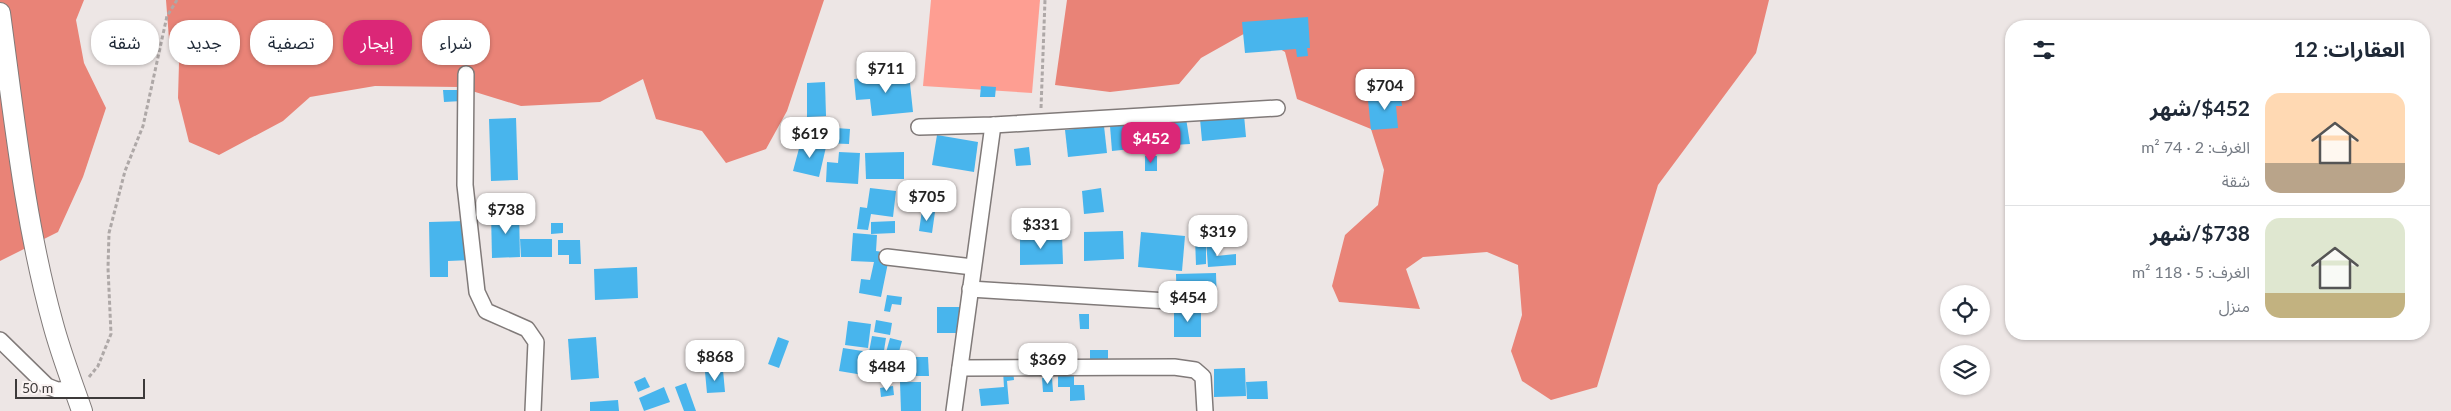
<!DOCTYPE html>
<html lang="ar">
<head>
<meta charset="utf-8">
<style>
	body { margin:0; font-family:Lato,"Noto Sans Arabic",sans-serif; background:#f6f6f7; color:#1f2937; direction:rtl; height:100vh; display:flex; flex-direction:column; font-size:19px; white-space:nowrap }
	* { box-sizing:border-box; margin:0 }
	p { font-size:16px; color:#747a83 }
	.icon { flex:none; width:28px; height:28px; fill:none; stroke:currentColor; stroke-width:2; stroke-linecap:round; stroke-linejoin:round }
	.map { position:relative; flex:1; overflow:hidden; direction:ltr }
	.drawer { position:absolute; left:2005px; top:20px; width:425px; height:320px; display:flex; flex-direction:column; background:#fff; border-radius:20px; box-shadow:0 1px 4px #0004; direction:rtl }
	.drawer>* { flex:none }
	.guide { position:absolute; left:15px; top:20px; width:475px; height:45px; direction:rtl; display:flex; gap:10px }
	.fabs { position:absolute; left:1940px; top:285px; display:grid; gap:10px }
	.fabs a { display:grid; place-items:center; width:50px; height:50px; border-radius:50%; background:#fff; box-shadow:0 1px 4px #0004; font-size:25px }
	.scale { position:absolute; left:15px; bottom:12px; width:130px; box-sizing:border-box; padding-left:5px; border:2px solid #3d3a3a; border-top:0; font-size:14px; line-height:18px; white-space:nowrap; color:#3d3a3a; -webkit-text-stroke:4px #faf3f2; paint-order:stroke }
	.price { position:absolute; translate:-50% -42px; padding:0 11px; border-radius:10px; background:#fff; color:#222; font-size:16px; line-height:32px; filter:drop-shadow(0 1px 2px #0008) }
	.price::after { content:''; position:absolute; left:50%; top:30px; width:15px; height:11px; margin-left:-8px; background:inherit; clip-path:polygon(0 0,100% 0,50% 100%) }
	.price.current { background:#db2777; color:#fff }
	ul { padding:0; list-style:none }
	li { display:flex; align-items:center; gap:15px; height:125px; padding:0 25px }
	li+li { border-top:1px solid #e0e1e3 }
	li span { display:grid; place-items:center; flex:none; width:140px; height:100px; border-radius:15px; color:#555 }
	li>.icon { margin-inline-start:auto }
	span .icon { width:60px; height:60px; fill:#fffc; stroke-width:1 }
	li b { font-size:21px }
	h2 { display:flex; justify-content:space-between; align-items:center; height:60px; padding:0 25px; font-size:21px }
	.pill { padding:0 18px; border-radius:20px; background:#fff; box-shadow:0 1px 4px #0004; font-size:18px; line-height:45px }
	.pill.current { background:#db2777; color:#fff }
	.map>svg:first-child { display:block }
	.green { fill:#fe9e92 }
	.forest { fill:#e98377 }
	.building { fill:#48b5ed }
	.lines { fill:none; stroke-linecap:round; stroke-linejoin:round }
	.street-casing { stroke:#807a79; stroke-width:18 }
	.secondary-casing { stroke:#807a79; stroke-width:22 }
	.path { stroke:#aea8a7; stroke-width:3; stroke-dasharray:4 2.5; stroke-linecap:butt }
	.street { stroke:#fff; stroke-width:15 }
	.secondary { stroke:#fff; stroke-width:20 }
</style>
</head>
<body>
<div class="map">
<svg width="2451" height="411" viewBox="0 0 2451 411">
	<rect width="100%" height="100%" fill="#ede6e5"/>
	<polygon class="green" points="931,0 1040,0 1032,93 923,86"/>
	<g class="forest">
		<polygon points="0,0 84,0 76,20 84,63 106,108 83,177 58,232 0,261"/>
		<polygon points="166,0 824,0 787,111 766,149 726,163 702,131 656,119 643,79 600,102 521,106 459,87 375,86 310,97 283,121 219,155 189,142 178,98 179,63 169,39"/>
		<polygon points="1067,0 1769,0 1756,53 1658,185 1597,387 1551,400 1522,381 1511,351 1522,315 1518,265 1487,252 1423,257 1406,269 1420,309 1339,302 1332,286 1345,235 1378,205 1384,170 1371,129 1297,99 1285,52 1249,31 1201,58 1179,84 1110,92 1055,85"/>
	</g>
	<g class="building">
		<polygon points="1308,17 1310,48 1307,48 1308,56 1297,57 1296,49 1245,53 1242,22"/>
		<polygon points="909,74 913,112 872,116 870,99 856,100 854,79"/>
		<polygon points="825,82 826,116 807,117 807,83"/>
		<polygon points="981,86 996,87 995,97 980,97"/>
		<polygon points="1400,89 1402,106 1396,106 1398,128 1371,130 1368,100 1385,99 1385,90"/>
		<polygon points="443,90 462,90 462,101 444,102"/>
		<polygon points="1244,115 1246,137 1202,141 1200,119"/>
		<polygon points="516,118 518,180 491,181 489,119"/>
		<polygon points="1186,118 1190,144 1156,146 1151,123"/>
		<polygon points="1147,123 1150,147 1112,151 1110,126"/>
		<polygon points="1104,126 1107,153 1068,157 1065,130"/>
		<polygon points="836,128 850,129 849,144 821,143 822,135 836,136"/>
		<polygon points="937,135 978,142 974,172 932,165"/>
		<polygon points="801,141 826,147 819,177 793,171"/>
		<polygon points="1029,147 1031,165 1016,166 1014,149"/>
		<polygon points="839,152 860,153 858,184 826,182 827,162 838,163"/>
		<polygon points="904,152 904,179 866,179 865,153"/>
		<rect x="1145" y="156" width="12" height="15"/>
		<polygon points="870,188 896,191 893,217 871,214 868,230 857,229 860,207 867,208"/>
		<polygon points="1101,188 1104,212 1084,214 1082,191"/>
		<polygon points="922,210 935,212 932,233 919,231"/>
		<polygon points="519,212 520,257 492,258 491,213"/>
		<polygon points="466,221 471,260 448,261 448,277 430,277 429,222"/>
		<polygon points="895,221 895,233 871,234 871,222"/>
		<polygon points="551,223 563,223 563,233 551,234"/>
		<polygon points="1123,231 1124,259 1084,261 1084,232"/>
		<polygon points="1141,232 1185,236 1182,271 1138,267"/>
		<polygon points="853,233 877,235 876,251 890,253 881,297 859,293 861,279 870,280 874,262 851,261"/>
		<polygon points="1062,235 1063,264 1020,265 1020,236"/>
		<polygon points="1195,238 1206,238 1206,264 1196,265"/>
		<polygon points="520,239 552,239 552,257 521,257"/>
		<polygon points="558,240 580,240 581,264 569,264 569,255 558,255"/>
		<polygon points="1206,240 1215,240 1216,256 1236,254 1236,265 1208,267"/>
		<polygon points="637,267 638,298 595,300 594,269"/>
		<polygon points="1216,273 1217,307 1177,308 1176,274"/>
		<polygon points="887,295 902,297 901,305 892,304 890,312 884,311"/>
		<rect x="937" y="307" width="25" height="26"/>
		<rect x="1174" y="309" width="27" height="28"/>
		<polygon points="1079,314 1089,314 1089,329 1080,329"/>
		<polygon points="876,320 892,323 890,335 874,332"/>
		<polygon points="848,321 871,324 868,348 845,345"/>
		<polygon points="872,336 886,338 882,363 895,363 895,379 880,378 881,366 865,363 863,375 839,371 843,348 869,352"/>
		<polygon points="596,337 599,378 571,380 568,339"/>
		<polygon points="778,337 789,341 779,368 768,364"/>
		<polygon points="890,338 902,341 897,359 885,356"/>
		<rect x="1090" y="350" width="18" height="12"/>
		<polygon points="898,357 928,357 929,376 899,376"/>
		<polygon points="1245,368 1246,396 1214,397 1214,369"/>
		<polygon points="723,370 725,392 707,393 705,372"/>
		<polygon points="1013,370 1014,380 1007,381 1009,404 981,406 979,389 1004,387 1003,371"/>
		<polygon points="1074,373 1074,385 1084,385 1085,400 1070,401 1070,387 1058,387 1058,374"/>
		<polygon points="645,377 650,387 638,392 634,382"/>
		<polygon points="1052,377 1053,392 1043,392 1042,378"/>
		<polygon points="1267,381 1268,399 1247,399 1246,382"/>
		<polygon points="900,382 921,382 921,411 901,411"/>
		<polygon points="686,383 696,411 684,411 675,387"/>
		<polygon points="893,386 894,395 881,397 880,388"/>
		<polygon points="664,387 670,402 644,411 639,398"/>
		<polygon points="618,400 619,411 590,411 590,402"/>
	</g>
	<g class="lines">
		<g class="street-casing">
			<g id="street">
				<polyline points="466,74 465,185 477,292 486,311 527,329 536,342 533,411"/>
				<polyline points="919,127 993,125 1277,108"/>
				<polyline points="887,257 973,267"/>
				<polyline points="970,289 1201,303"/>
				<polyline points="0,340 47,386 57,390 75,389"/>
				<polyline points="960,368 1174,367 1195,370 1203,377 1205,411"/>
				<polyline points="954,411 993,125"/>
			</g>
		</g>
		<g class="secondary-casing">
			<path id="secondary" d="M0 13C14 116 25 223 53 324 61 354 72 382 82 411"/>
		</g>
		<g class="path">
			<polyline points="1041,108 1045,0"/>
			<polyline points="89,377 98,366 111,334 108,268 109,233 125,171 143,126 167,16 177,0"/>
		</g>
		<use href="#street" class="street"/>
		<use href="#secondary" class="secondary"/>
	</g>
</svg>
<div class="fabs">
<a><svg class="icon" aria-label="locate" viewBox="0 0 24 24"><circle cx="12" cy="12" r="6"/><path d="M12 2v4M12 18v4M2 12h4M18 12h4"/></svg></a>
<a><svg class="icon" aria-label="layers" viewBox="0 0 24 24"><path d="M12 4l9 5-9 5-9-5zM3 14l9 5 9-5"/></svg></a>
</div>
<div class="scale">50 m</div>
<b class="price" style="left:886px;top:94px">$711</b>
<b class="price" style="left:1385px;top:111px">$704</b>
<b class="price" style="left:810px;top:159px">$619</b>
<b class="price current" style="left:1151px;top:164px">$452</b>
<b class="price" style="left:927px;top:222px">$705</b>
<b class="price" style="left:506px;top:235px">$738</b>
<b class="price" style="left:1041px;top:250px">$331</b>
<b class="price" style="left:1218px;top:257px">$319</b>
<b class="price" style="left:1188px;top:323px">$454</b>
<b class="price" style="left:715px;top:382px">$868</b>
<b class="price" style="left:1048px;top:385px">$369</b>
<b class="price" style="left:887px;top:392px">$484</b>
<div class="guide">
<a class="pill">شراء</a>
<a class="pill current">إيجار</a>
<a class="pill">تصفية</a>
<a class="pill">جديد</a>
<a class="pill">شقة</a>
</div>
<section class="drawer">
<h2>العقارات: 12<svg class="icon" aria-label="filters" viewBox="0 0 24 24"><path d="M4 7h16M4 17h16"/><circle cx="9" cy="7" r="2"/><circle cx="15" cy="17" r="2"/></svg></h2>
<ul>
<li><span style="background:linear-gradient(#ffd9b3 70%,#b9a48a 0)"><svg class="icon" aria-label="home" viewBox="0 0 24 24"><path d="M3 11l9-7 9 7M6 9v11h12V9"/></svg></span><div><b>$452/شهر</b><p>الغرف: 2 · 74 m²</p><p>شقة</p></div></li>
<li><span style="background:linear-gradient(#dfe7d0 75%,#c2b280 0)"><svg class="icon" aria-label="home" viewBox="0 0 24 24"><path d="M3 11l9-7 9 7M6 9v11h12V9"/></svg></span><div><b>$738/شهر</b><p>الغرف: 5 · 118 m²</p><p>منزل</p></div></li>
</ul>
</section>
</div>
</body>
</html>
